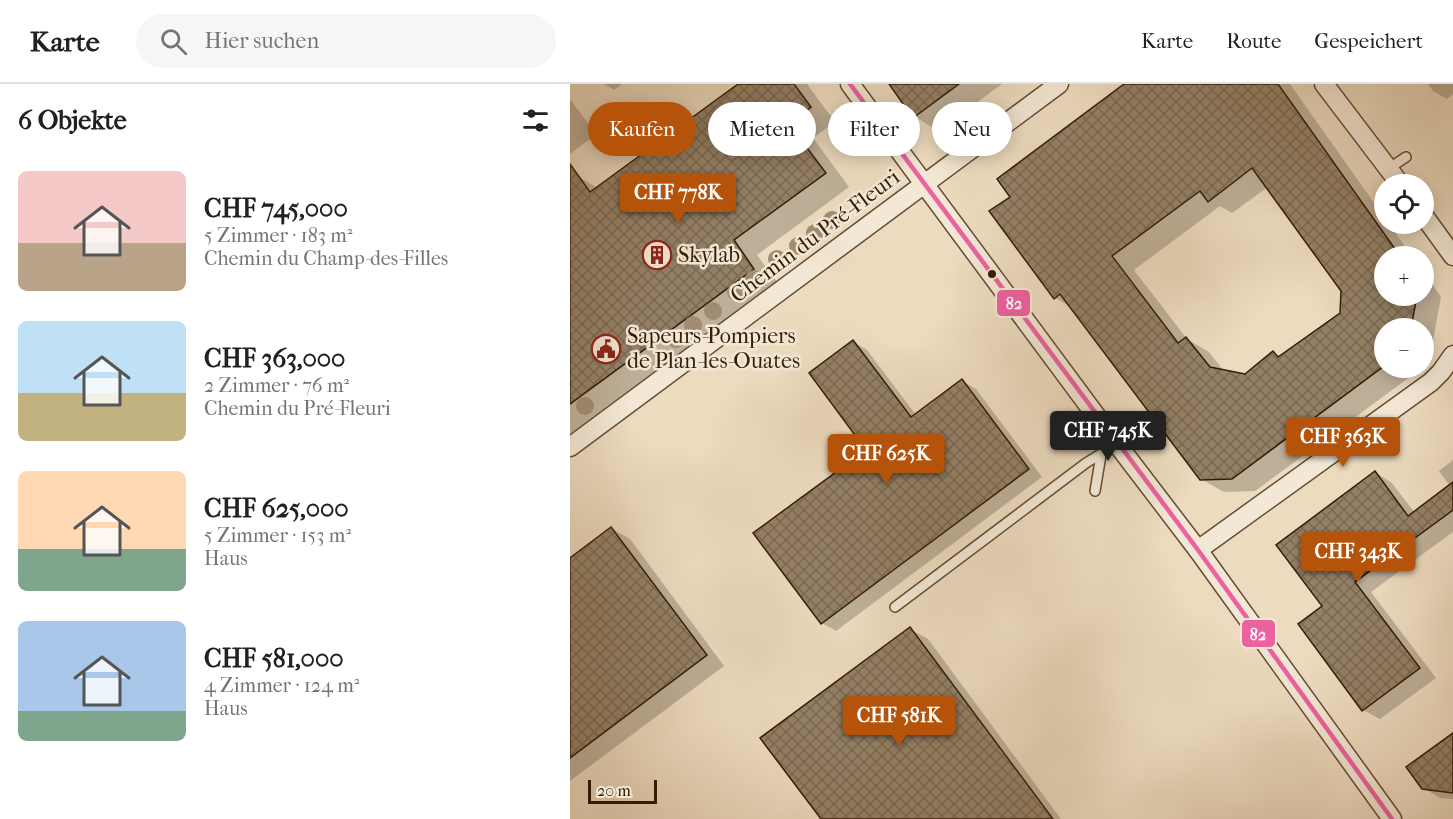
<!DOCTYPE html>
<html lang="de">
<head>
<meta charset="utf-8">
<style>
	body { margin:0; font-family:"IM FELL French Canon",serif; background:#f6f6f6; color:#202124; height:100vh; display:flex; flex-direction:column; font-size:22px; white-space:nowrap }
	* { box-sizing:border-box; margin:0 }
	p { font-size:20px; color:#757577 }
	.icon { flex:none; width:33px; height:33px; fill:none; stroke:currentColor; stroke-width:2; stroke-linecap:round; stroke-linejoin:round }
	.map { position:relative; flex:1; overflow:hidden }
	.drawer { display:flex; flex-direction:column; background:#fff; width:570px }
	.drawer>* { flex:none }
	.guide { position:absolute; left:18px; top:18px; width:570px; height:54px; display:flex; gap:12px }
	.fabs { position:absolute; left:804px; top:90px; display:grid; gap:12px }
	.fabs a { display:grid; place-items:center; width:60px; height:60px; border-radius:50%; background:#fff; box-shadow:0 3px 15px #0003; font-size:30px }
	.scale { position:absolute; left:18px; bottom:15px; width:69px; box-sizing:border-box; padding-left:6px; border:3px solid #331d05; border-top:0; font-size:16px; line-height:21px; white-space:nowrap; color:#331d05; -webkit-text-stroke:4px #f3e8d5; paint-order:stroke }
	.price { position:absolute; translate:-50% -51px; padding:0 14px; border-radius:6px; background:#b45309; color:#fff; font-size:20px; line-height:39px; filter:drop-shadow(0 2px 3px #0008) }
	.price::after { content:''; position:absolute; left:50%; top:36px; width:18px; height:14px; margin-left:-9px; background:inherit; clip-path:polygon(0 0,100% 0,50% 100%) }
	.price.selected { background:#222; color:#fff }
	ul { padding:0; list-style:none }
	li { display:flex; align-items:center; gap:18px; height:150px; padding:0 18px }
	li span { display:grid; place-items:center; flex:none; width:168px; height:120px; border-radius:9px; color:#555 }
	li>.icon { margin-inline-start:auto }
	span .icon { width:72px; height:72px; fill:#fffc; stroke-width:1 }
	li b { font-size:26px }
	h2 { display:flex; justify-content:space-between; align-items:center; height:72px; padding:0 18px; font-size:26px }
	.pill { padding:0 21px; border-radius:27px; background:#fff; box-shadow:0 3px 15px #0003; font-size:21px; line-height:54px }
	.pill.selected { background:#b45309; color:#fff }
	header { display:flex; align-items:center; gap:36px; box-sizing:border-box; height:84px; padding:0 30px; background:#fff; border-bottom:2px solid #e0e0e0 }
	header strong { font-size:28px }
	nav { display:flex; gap:33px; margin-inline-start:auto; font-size:21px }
	.search { width:420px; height:54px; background:#f6f6f6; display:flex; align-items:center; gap:15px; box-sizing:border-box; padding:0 21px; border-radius:33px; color:#757577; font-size:22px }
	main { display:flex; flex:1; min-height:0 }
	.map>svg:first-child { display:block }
	.shadow { fill:#0003; fill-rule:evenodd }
	.building { fill:url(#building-cross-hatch); stroke:#331d05; stroke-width:1.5; fill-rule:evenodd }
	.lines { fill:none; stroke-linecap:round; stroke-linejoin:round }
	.lane-casing { stroke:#624c34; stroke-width:12 }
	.street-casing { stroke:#624c34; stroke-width:21 }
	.lane { stroke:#f3e8d5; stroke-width:9 }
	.street { stroke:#f3e8d5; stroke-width:18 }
	.bus-1-casing { stroke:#f3e8d5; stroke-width:9 }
	.bus-1 { stroke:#ec619f; stroke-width:4.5 }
	.tree { fill:#a08c72 }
	.bus-dot { fill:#331d05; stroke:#f3e8d5; stroke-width:2 }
	.labels { text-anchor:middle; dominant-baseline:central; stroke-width:5; stroke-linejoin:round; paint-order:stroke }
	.street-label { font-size:22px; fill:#331d05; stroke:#f3e8d5 }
	.poi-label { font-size:22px; fill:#331d05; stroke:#f3e8d5; text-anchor:start }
	.line-badge { stroke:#f3e8d5; stroke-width:2 }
	.badge-label { font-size:16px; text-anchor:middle; font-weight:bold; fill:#fff }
</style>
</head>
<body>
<header>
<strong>Karte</strong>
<div class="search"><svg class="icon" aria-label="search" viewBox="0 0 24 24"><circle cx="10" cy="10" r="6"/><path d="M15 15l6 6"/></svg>Hier suchen</div>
<nav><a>Karte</a><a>Route</a><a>Gespeichert</a></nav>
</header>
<main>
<section class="drawer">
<h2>6 Objekte<svg class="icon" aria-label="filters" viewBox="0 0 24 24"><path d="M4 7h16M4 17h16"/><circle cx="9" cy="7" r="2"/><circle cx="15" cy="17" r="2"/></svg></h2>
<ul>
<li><span style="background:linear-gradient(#f6c9c9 60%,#b9a48a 0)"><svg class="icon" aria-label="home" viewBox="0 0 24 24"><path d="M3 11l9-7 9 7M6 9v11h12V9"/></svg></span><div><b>CHF 745,000</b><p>5 Zimmer · 183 m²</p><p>Chemin du Champ-des-Filles</p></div></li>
<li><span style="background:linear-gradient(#bfe0f5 60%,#c2b280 0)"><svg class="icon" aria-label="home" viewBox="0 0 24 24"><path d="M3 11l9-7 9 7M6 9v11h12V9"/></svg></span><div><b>CHF 363,000</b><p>2 Zimmer · 76 m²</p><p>Chemin du Pré-Fleuri</p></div></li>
<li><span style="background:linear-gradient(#ffd9b3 65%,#7fa58c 0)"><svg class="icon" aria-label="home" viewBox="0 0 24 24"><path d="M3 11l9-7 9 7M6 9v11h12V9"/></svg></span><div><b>CHF 625,000</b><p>5 Zimmer · 153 m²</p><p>Haus</p></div></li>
<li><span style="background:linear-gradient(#a9c7e8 75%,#7fa58c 0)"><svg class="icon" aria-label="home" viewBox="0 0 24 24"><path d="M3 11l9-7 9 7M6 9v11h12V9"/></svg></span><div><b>CHF 581,000</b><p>4 Zimmer · 124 m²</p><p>Haus</p></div></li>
</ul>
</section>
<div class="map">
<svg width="883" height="735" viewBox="0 0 883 735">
	<defs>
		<pattern id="building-cross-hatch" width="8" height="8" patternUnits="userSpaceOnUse" patternTransform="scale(1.5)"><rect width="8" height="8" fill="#948066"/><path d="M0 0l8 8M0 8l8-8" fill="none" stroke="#796852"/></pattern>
	</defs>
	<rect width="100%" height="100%" fill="#eddbbf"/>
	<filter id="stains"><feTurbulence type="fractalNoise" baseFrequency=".00333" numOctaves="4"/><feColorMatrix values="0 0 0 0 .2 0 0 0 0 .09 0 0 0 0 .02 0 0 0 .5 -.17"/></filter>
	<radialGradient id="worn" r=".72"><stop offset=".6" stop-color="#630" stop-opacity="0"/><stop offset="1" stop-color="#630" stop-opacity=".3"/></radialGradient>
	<g class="shadow">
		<polygon points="34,0 52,0 44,6"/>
		<polygon points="170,0 237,0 265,38 243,54 279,103 187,171 208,199 0,352 0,97 7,92 28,104"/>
		<polygon points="321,0 432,0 368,47 344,32"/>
		<path d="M555 0H720L814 133V140H819L842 172H814V212H854V188L871 213 859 278 854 283V244H814V284H852L685 407 654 408 631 395 503 224 485 214 442 113ZM698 103 772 207 771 230 711 273 703 268 675 291 654 287 639 268 617 255 564 186 650 122 662 129Z"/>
		<polygon points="858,0 883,0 883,10 877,15 863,7"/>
		<polygon points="0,15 26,50 0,70"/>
		<polygon points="284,258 297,266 346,331 392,297 406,305 472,393 266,547 252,539 298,366"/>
		<polygon points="883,376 883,448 801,508 866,594 810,635 793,626 754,522 806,389 822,399 845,429 880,402 869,387"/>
		<polygon points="41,444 60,455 154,582 0,697 0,475"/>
		<polygon points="340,545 358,555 491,735 248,735 251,732"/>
		<polygon points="883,650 883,715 870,714 853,704"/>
	</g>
	<g class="building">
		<polygon points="168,0 224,0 241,23 219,40 256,89 164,156 184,185 0,320 0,80 20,108"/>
		<polygon points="319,0 389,0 343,34"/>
		<path d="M554 0H708L830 172H814V212H847L841 244H814V282L662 395 630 396 490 210 484 215 419 127 440 113 427 95ZM682 84 771 207 770 229 708 273 703 267 675 290 640 283 616 253 608 259 542 172 630 107 638 118Z"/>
		<polygon points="283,256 341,333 392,295 459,385 251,540 183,449 296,366 239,289"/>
		<polygon points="805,387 838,432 883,398 883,426 785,498 850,584 792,627 728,540 752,522 706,461"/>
		<polygon points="41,443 137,571 0,674 0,474"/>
		<polygon points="340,543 483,735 251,735 190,654"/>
		<polygon points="883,649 883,709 852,705 836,683"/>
	</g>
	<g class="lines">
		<g class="lane-casing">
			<g id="lane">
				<polyline points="818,85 836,73"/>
				<polyline points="525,407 531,371"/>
				<polyline points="325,523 516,379 547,360"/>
			</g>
		</g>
		<g class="street-casing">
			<g id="street">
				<polyline points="280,0 547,360 628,466 822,735"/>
				<polyline points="754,0 830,100"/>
				<polyline points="854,132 883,172"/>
				<polyline points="0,363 489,0"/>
				<polyline points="628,466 861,298 871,288 883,271"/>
			</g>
		</g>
		<use href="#lane" class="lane"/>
		<use href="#street" class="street"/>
		<g class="bus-1-casing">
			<polyline id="bus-1" points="280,0 628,466 822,735"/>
		</g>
		<use href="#bus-1" class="bus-1"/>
	</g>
	<g class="tree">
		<circle cx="262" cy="136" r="9"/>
		<circle cx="245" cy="149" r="9"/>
		<circle cx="228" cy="162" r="9"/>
		<circle cx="207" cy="175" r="9"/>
		<circle cx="184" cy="195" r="9"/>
		<circle cx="166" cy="208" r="9"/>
		<circle cx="143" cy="227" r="9"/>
		<circle cx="123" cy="241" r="9"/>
		<circle cx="106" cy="255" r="9"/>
		<circle cx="15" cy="322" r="9"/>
	</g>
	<defs>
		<g id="building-ring" transform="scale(1.5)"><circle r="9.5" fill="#f3e8d5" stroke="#8f2418" stroke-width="1.5"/><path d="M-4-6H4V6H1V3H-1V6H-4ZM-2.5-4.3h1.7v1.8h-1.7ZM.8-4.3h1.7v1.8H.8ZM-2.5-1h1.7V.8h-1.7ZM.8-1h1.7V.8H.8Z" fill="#8f2418"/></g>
		<g id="civic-ring" transform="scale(1.5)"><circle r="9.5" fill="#f3e8d5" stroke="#8f2418" stroke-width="1.5"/><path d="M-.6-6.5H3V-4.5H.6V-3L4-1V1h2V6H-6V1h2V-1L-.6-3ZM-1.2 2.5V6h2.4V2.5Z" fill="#8f2418"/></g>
	</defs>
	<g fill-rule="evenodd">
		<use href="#building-ring" x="87" y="171"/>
		<use href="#civic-ring" x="36" y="265"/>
	</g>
	<circle class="bus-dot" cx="422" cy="190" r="5"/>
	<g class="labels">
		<g class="street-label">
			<text transform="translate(245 152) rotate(-37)">Chemin du Pré-Fleuri</text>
		</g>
		<g class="poi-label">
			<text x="108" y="171">Skylab</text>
			<text x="57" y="252">Sapeurs-Pompiers<tspan x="57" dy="25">de Plan-les-Ouates</tspan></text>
		</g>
	</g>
	<g class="line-badge">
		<rect x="426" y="205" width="35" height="28" rx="6" fill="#ec619f"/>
		<rect x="671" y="535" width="35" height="29" rx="6" fill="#ec619f"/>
	</g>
	<g class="badge-label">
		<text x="444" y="225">82</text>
		<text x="688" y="556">82</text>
	</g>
	<rect width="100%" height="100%" filter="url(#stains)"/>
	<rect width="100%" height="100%" fill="url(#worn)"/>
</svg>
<div class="fabs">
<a><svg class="icon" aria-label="locate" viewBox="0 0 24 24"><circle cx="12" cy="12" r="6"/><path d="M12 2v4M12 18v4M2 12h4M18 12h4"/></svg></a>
<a>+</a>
<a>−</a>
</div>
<div class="scale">20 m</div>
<b class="price" style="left:108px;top:140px">CHF 778K</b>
<b class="price selected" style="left:538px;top:378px">CHF 745K</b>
<b class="price" style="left:773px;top:384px">CHF 363K</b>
<b class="price" style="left:316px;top:401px">CHF 625K</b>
<b class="price" style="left:788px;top:499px">CHF 343K</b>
<b class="price" style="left:329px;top:663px">CHF 581K</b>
<div class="guide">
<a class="pill selected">Kaufen</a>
<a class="pill">Mieten</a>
<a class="pill">Filter</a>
<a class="pill">Neu</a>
</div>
</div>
</main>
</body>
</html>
